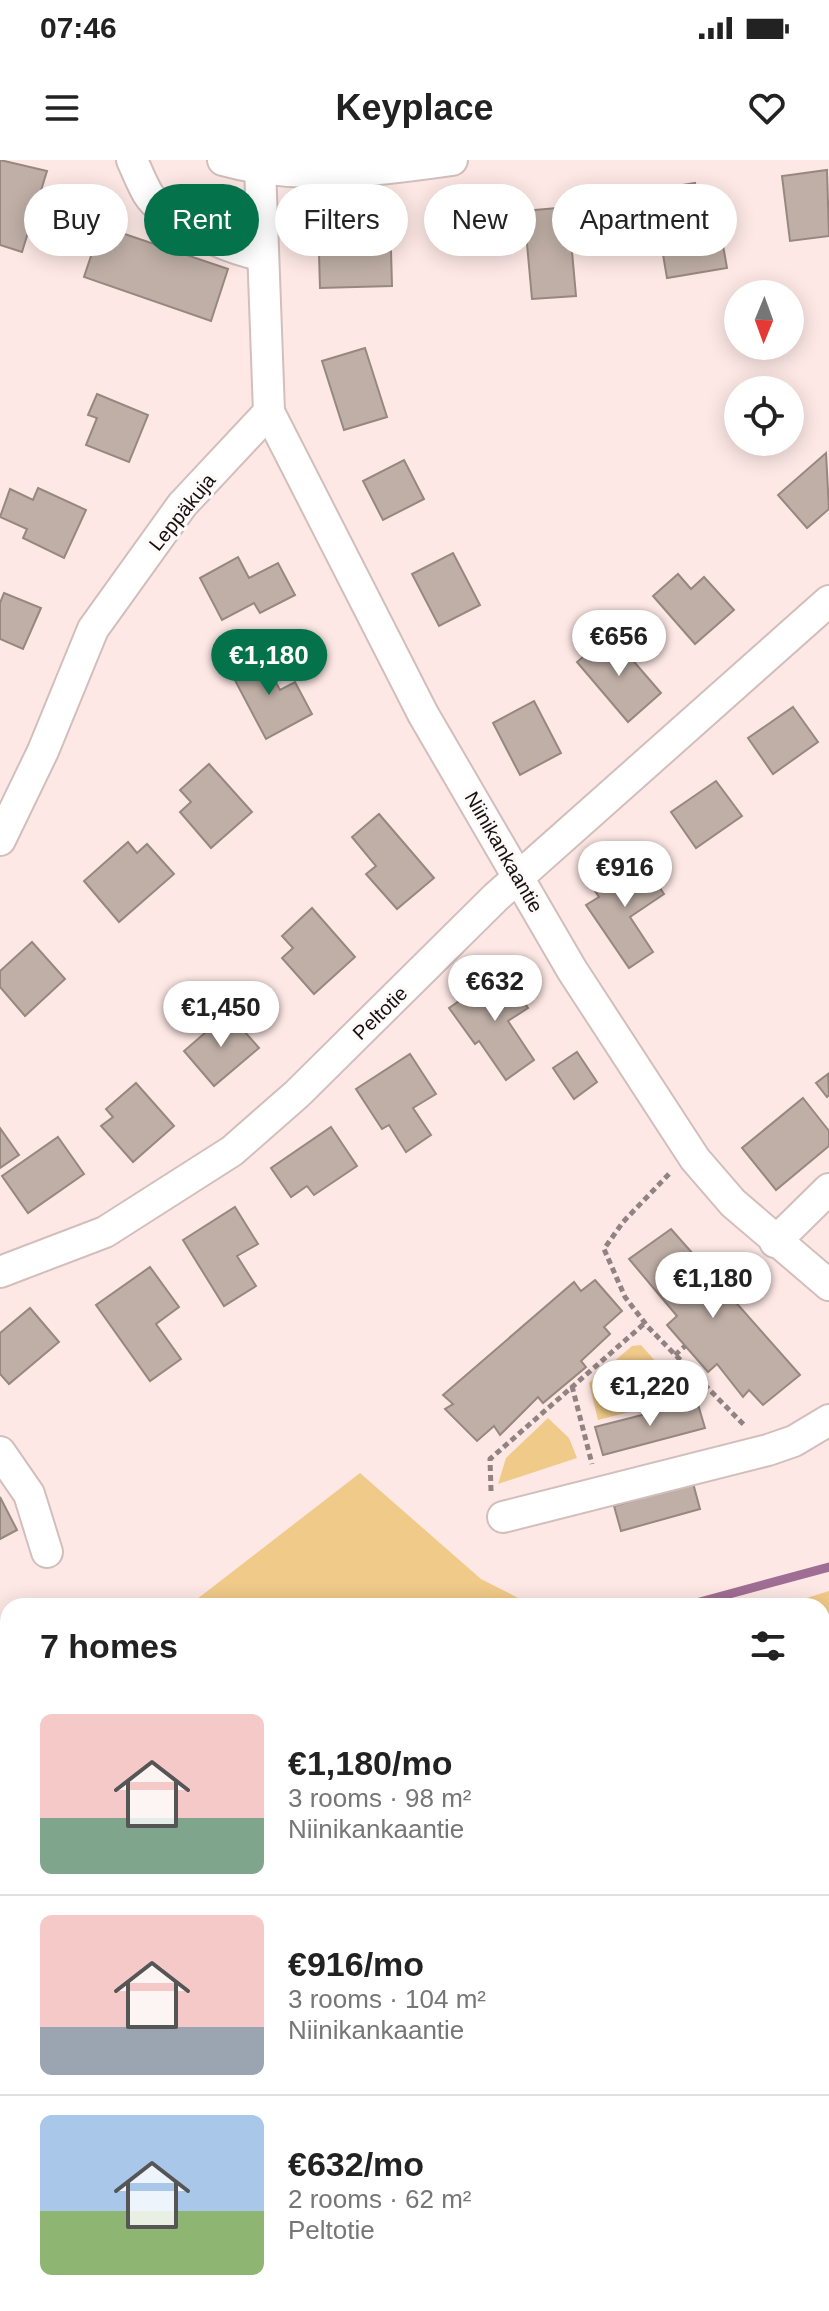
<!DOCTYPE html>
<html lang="en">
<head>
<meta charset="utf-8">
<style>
	body { margin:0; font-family:Arial,sans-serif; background:#f2f2f2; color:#222; height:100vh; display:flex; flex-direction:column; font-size:30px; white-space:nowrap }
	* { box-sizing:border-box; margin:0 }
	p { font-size:26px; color:#767676 }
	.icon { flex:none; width:44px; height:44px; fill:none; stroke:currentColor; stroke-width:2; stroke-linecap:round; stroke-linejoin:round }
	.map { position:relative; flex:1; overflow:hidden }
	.panel { position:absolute; left:0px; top:1438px; width:830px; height:714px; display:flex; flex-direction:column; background:#fff; border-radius:24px 24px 0 0; box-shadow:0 4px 20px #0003 }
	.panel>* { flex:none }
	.guide { position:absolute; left:24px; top:24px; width:782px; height:72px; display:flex; gap:16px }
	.needle { width:52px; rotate:181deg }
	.buttons { position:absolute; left:724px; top:120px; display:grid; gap:16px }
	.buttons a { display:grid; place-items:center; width:80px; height:80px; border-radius:50%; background:#fff; box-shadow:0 4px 20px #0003; font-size:40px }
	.price { position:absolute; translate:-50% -68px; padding:0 18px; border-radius:28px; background:#fff; color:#222; font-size:26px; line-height:52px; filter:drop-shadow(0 2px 4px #0008) }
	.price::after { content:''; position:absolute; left:50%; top:48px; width:24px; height:18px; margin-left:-12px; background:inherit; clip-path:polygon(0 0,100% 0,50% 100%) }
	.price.selected { background:#04724a; color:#fff }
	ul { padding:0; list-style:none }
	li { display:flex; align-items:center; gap:24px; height:200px; padding:0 40px }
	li+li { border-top:2px solid #e0e0e0 }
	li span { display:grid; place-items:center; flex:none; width:224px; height:160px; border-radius:12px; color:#555 }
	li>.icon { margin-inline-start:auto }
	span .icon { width:96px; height:96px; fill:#fffc; stroke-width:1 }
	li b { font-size:34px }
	h2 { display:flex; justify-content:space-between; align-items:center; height:96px; padding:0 40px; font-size:34px }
	.pill { padding:0 28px; border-radius:36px; background:#fff; box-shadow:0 4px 20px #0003; font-size:28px; line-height:72px }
	.pill.selected { background:#04724a; color:#fff }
	.status { display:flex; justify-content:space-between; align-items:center; height:56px; padding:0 40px; background:#fff; direction:ltr }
	.status svg { height:22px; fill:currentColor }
	header { display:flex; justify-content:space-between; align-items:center; height:104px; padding:0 40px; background:#fff; font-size:36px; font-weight:700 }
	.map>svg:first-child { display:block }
	.green { fill:#f0ca89 }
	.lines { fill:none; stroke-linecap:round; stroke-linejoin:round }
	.stream { stroke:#a06e94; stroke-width:9 }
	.building { fill:#bfafa6; stroke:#97887f; stroke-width:2 }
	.minor-casing { stroke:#d2bebb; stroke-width:34 }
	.path { stroke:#918381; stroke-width:5; stroke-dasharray:6 4; stroke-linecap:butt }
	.minor { stroke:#fff; stroke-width:30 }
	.labels { text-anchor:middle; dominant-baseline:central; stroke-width:6; stroke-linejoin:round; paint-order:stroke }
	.street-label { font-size:20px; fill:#16100f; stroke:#fefaf9 }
</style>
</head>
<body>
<div class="status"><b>07:46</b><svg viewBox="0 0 49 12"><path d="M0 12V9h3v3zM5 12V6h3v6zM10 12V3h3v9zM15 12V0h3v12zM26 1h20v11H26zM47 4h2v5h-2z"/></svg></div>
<header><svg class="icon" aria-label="menu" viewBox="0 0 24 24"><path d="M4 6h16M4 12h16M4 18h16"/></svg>Keyplace<svg class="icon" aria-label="heart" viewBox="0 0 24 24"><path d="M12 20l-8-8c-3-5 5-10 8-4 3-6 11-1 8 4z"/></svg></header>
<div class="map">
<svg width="829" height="2151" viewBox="0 0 829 2151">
	<rect width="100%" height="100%" fill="#fde8e5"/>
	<g class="green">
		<polygon points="641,1185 687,1237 598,1260 589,1223 632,1186"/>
		<polygon points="548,1258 569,1278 577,1298 498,1324 506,1298"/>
		<polygon points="360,1313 481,1419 534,1446 188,1446"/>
		<polygon points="829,1431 829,2151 0,2151 0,1642 8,1639 8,2144 822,2144 822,1446 781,1446"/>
	</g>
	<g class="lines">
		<g class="stream">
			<polyline points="685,1446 829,1407"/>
			<polyline points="71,2151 74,2144"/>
		</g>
	</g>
	<g class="building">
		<polygon points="0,0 47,11 22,92 0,85"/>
		<polygon points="827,10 829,76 790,81 782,16"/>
		<polygon points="695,23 703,71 720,68 727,108 667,118 652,30"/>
		<polygon points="568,47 576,136 532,139 524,51"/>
		<polygon points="351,59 352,91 391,90 392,126 320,128 318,60"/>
		<polygon points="101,66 228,109 211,161 84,117"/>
		<polygon points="365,188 387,257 344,270 322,201"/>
		<polygon points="97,234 148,255 129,302 86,285 97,258 88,255"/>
		<polygon points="826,293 829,349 807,368 778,335"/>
		<polygon points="404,300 424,339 383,360 363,321"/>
		<polygon points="38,328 86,350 64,398 23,378 27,369 0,357 10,329 33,340"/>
		<polygon points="453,393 480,445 439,466 412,414"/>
		<polygon points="238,397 249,418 278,403 295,435 260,453 254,443 222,460 200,418"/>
		<polygon points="678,414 691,429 704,417 734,450 695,484 653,436"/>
		<polygon points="4,433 41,448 23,489 0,479 0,443"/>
		<polygon points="610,474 661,533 628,562 577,502"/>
		<polygon points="260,493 280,530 295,522 312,554 266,579 229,509"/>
		<polygon points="534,541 561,593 520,615 493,563"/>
		<polygon points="793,547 818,582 773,614 748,578"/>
		<polygon points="209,604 252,652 211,688 180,652 191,642 180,630"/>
		<polygon points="716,621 742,656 696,688 671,652"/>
		<polygon points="379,654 434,718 397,749 366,714 376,706 352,677"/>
		<polygon points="128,682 137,693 147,684 174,714 119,762 84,721"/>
		<polygon points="639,697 664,734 630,757 653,792 629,808 586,745 599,737 593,728"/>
		<polygon points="312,748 355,797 314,834 282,798 293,788 282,776"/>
		<polygon points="32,782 65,819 25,856 0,827 0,811"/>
		<polygon points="503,811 528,848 508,861 534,900 506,920 479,881 475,884 449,848"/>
		<polygon points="228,853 259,888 214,926 184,891"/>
		<polygon points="577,892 597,922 574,939 553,908"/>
		<polygon points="410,894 436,934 413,948 431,975 406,992 389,965 382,969 356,929"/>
		<polygon points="828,914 829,935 827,937 816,923"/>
		<polygon points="136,923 174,966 133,1002 101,966 113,957 106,949"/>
		<polygon points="803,938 829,971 829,986 776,1030 742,988"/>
		<polygon points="331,967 357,1006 314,1035 307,1026 291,1037 271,1008"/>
		<polygon points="0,968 19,995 0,1008"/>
		<polygon points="58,977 84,1014 28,1053 2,1016"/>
		<polygon points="235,1047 258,1084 237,1096 256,1126 224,1146 183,1080"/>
		<polygon points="671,1069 800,1215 763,1245 749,1230 743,1237 717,1204 708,1212 667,1165 677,1156 629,1099"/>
		<polygon points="150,1107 179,1147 156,1164 181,1199 150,1221 96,1145"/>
		<polygon points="595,1120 622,1151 604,1167 610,1174 581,1201 586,1207 543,1243 538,1237 500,1275 494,1266 477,1281 445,1249 453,1244 443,1235 574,1122 581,1131"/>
		<polygon points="30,1148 59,1182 9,1224 0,1214 0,1173"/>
		<polygon points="697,1241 705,1268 603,1295 595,1267"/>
		<polygon points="693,1323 700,1349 621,1371 614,1346"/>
		<polygon points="0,1337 17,1370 0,1379"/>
		<polygon points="8,1473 8,1585 0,1542 0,1475"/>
	</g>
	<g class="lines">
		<g class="minor-casing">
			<g id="minor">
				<path d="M132 0C137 11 142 24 148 34 165 61 231 90 262 95"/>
				<path d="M223 0C299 21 376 11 452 0"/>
				<polyline points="269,252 423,554 572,810 695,999 733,1043 829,1125"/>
				<polyline points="0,680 43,591 93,469 182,345 269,252 260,7"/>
				<polyline points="775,1082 829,1029"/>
				<polyline points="0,1112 105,1072 232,991 297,934 496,737 829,441"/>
				<polyline points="0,1292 29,1334 47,1392"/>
				<polyline points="503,1357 768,1290 794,1281 829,1260"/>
			</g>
		</g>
		<g class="path">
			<polyline points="669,1014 623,1062 604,1089 625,1137 648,1167 745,1266"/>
			<polyline points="675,1195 685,1186"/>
			<polyline points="572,1226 592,1304"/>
			<polyline points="491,1331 490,1299 645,1163"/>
		</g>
		<use href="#minor" class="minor"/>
	</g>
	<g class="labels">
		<g class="street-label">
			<text transform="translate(182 352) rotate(-51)">Leppäkuja</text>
			<text transform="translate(504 692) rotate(60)">Niinikankaantie</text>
			<text transform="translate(380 853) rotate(-44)">Peltotie</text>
		</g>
	</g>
</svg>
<div class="buttons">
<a><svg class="needle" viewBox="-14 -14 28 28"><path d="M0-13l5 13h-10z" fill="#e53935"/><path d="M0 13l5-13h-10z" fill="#767676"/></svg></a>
<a><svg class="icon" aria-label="locate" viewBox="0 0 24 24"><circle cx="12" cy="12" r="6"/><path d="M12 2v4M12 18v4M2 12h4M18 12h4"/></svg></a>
</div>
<b class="price" style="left:619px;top:518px">€656</b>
<b class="price selected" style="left:269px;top:537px">€1,180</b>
<b class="price" style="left:625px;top:749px">€916</b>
<b class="price" style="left:495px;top:863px">€632</b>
<b class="price" style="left:221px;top:889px">€1,450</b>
<b class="price" style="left:713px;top:1160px">€1,180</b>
<b class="price" style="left:650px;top:1268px">€1,220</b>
<div class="guide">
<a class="pill">Buy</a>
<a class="pill selected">Rent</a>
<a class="pill">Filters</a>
<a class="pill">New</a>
<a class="pill">Apartment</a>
</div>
<section class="panel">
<h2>7 homes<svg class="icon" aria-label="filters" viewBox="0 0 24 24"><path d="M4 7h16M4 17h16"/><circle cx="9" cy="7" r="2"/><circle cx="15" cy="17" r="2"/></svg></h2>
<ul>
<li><span style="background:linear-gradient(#f6c9c9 65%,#7fa58c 0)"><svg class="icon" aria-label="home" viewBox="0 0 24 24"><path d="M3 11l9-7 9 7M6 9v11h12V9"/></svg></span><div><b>€1,180/mo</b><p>3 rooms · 98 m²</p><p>Niinikankaantie</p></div></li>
<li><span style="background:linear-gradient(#f6c9c9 70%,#9aa5b1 0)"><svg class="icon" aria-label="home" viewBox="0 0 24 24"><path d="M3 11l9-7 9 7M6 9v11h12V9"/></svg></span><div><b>€916/mo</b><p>3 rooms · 104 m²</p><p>Niinikankaantie</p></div></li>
<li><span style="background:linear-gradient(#a9c7e8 60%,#8fb573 0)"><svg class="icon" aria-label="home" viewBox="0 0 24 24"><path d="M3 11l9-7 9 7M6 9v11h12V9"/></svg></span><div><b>€632/mo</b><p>2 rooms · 62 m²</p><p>Peltotie</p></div></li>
</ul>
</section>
</div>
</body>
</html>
